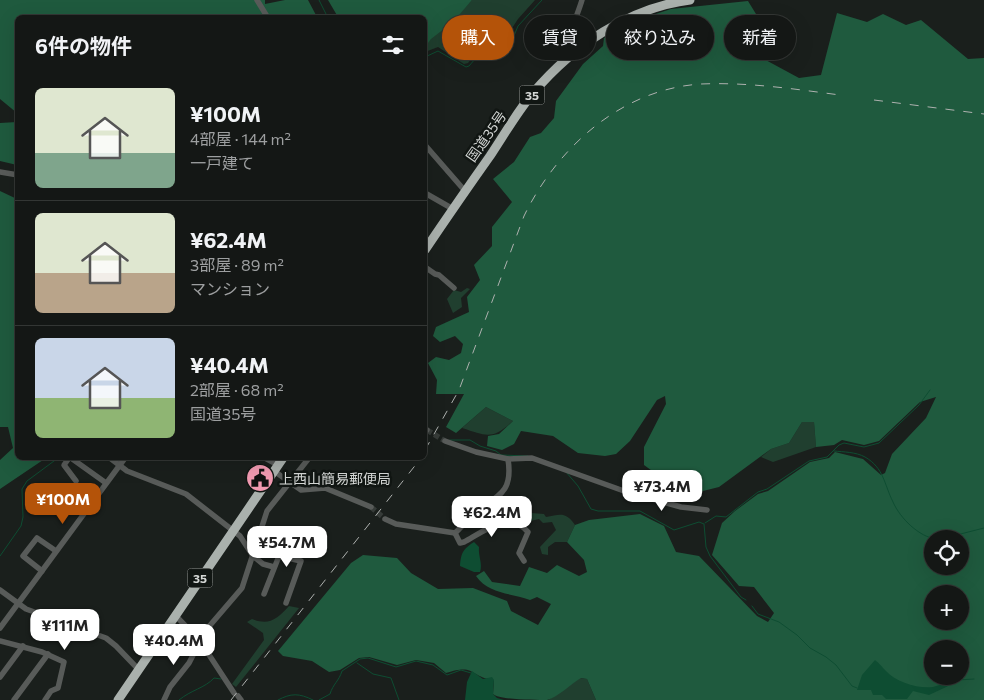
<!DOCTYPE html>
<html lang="ja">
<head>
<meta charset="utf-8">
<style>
	body { margin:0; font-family:Commissioner,"Noto Sans JP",sans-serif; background:#212422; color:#f1f3f6; height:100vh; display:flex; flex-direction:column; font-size:19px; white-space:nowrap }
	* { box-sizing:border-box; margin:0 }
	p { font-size:16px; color:#9d9fa0 }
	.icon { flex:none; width:28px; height:28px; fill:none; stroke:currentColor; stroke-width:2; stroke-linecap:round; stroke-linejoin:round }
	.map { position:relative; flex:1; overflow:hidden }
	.details { position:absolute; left:15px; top:15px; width:412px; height:445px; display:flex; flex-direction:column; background:#141715; border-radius:8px; box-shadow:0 5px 20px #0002,0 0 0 1px #333634 }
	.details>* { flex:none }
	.top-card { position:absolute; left:442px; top:15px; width:466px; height:45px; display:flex; gap:10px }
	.buttons { position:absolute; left:924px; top:530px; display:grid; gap:10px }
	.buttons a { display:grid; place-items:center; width:45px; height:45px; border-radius:50%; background:#141715; box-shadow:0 5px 20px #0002,0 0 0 1px #333634; font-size:25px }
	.price { position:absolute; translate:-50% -42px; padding:0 11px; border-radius:10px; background:#fff; color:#222; font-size:16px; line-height:32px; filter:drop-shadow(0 1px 2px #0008) }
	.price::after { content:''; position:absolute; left:50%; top:30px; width:15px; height:11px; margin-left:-8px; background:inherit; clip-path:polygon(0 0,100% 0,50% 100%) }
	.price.current { background:#b45309; color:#fff }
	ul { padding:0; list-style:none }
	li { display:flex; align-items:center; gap:15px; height:125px; padding:0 20px }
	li+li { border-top:1px solid #333634 }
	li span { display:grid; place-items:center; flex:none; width:140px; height:100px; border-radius:8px; color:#555 }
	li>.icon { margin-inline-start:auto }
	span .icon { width:60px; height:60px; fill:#fffc; stroke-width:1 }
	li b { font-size:21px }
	h2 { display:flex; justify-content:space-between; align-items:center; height:60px; padding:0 20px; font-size:21px }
	.pill { padding:0 18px; border-radius:22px; background:#141715; box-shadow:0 5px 20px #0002,0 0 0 1px #333634; font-size:18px; line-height:45px }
	.pill.current { background:#b45309; color:#fff }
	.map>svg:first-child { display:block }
	.green { fill:#203f2f }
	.forest { fill:#1f5a3e; fill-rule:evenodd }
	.water { fill:#0e4d32 }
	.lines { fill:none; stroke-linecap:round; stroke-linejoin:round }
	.stream { stroke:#0e4d32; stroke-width:1 }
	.minor-tunnel { stroke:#363b38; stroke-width:5.5; stroke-dasharray:5.5 3; stroke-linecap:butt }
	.minor { stroke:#585b59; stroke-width:5.5 }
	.highway { stroke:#aab1ad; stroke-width:9 }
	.rail { stroke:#aeb1af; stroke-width:1; stroke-dasharray:9 9; stroke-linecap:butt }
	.labels { text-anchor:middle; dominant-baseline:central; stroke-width:5; stroke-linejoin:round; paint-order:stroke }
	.shield { fill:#111613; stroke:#9a9d9b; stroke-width:1 }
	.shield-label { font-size:12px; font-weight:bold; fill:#d4d7d5 }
	.street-label { font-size:14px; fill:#d4d7d5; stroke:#111613 }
	.poi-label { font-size:14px; fill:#d4d7d5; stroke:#111613; text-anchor:start }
</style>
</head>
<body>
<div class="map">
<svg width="984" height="700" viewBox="0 0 984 700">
	<rect width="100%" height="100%" fill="#1a1f1c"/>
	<g class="green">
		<path d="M472 0H535L518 19 503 42 481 46 468 63 464 64 438 47 425 52C425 37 446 28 455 19 461 13 466 6 472 0Z"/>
		<polygon points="467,288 470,289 461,298 462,307 453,313 447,299 454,290 461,292"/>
		<path d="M486 407 513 421C492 440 487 436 462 428Z"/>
		<polygon points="802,422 814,422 816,447 773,462 761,457 771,449 789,443"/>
		<path d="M527 508 531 513 544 514 546 517C561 514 566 512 575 525L567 542H555L548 547V555L542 554 540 547 556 530 552 522 543 523 539 519 522 523 516 517 514 510Z"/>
		<path d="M289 606 299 608 236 687 232 684 264 640 263 633 247 622 252 619C269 626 277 619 289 606Z"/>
		<polygon points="580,678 587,679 596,700 548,700"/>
	</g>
	<g class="forest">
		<polygon points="0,0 265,0 265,4 285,0 308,0 317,17 18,18 17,113 0,99"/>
		<polygon points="328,0 472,0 454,21 431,39 425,47 425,18 338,17"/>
		<path d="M748 1 756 14 760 57 799 78 821 75 837 13 867 22 883 14 906 25 921 20 968 59 984 58V700H596L587 679 581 678C571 684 558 697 547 700 537 700 499 700 493 694L494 680C469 677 476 663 446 673L434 663 416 660 397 665 369 657 359 658 340 670 329 672 312 661 283 656 278 651 351 563 363 555 397 558 411 573 438 589 473 588 507 601 511 611 538 625 551 604 537 597 530 600C511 593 488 594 476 576L484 571 492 582 520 586 529 567 547 573 557 565 579 576 587 572 584 560 567 542 575 525 589 520 640 514 664 526 676 552 699 556 757 616 768 622 774 613 754 587 739 586 712 555 722 523 735 511 758 494 768 491 810 462 829 458 835 452 863 459 881 475 885 473 892 454 926 418 936 397 920 402 879 441 864 445 842 440 834 445 816 447 814 422H802L789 443 771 449 719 487 695 493 678 490 644 465V447L666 404 665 396 657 400 630 441 616 454 605 456 578 453 553 436 521 431 514 444 502 450 487 446 488 436 499 434 513 421 486 407 456 433 446 427 464 394H436L437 380 428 363 436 357 449 360 461 353 463 344 455 336 440 342 433 336 436 327 469 312 467 297 480 280 474 265 492 246V227L512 202 493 179 514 162 530 137 541 133 554 118 556 101 583 64 603 46 604 38 634 21 671 9ZM932 539H960V566H932ZM932 594H960V621H932ZM932 649H960V676H932Z"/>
		<polygon points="17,122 18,122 17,165 0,161 0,123"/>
		<polygon points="0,191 17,199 18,458 46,458 0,489 0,460 13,448 8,427 0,427"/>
	</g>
	<g class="water">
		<path d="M474 542 479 547C478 556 483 564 480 572H474L460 566C461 553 463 549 474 542Z"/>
		<path d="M875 660C880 664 882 667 886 671 896 682 918 689 933 687 942 685 949 679 959 679V681L929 695 913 691 907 699H886L882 695H873L871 690H857L862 675Z"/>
		<polygon points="472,671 483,679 492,677 494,680 493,694 497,698 504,700 465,700 467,682"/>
	</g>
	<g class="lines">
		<g class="stream">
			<polyline points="319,0 328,18"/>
			<path d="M425 57 438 51 466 67 469 66C483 50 484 47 506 47L511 43 518 26 542 0"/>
			<polyline points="425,425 427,425"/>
			<polyline points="450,440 470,440 480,446 496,451 501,455 528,456"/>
			<path d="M834 451C844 452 856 452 865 457 884 468 884 484 893 502 900 518 919 537 936 539"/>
			<polyline points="566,472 578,486 591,509 598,511 640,511 674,530 699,522 704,524 706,547 710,556 741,597 746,600"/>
			<polyline points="705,523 716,516 726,517 758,492 767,489 809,461 827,457 839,445 844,443 864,447 879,443 919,405 930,390"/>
			<polyline points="941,539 984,528"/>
			<polyline points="0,556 21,526 23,517 22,489 27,481 58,458"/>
			<polyline points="752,606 758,614 779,622 797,635 810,648 826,657 836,665 852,686 857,688"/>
			<polyline points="357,663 373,674 391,678 399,700"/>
			<polyline points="958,680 974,679"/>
			<path d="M179 700C191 690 205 688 214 678L221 679"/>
			<path d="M278 700C291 693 299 693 313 700"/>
			<path d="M319 700 330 694C333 684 339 681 342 671L360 659 368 658 396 667 416 661 433 665 447 675 461 670 471 673"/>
		</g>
		<g class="minor-tunnel">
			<polyline points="427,430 445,441"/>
			<polyline points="371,507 385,519"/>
		</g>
		<g class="minor">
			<polyline points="257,0 268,18"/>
			<path d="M563 62C562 51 578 14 582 0"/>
			<polyline points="425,145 465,191"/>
			<polyline points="0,172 18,175"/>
			<polyline points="425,193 453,209"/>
			<polyline points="425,267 435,274 439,275 454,288"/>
			<polyline points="425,429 427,430"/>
			<polyline points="445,441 476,452 508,459 532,458 624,491 681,507 707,510"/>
			<polyline points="69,458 64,465 76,481"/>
			<polyline points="71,458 106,483"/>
			<polyline points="110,458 127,471 186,494 240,536 253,556 263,564 274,567"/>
			<polyline points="265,458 278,465"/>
			<polyline points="274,471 301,490 325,488 371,507"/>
			<path d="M385 519 396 524 455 533C463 526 469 517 477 511 500 495 513 491 508 459"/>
			<path d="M455 533 460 543 464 542C484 531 510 510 528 532L519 553 524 561"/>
			<polyline points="42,571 23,556 37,538 56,551"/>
			<polyline points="0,590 26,609 106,638 116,646 139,670"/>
			<polyline points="264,594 279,556 301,561 286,603"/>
			<polyline points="175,615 200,641 234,693"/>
			<polyline points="0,628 125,458"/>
			<polyline points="0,641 42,652 64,662 58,688 51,691 45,700"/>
			<polyline points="0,677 23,646"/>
			<polyline points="238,696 241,700"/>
			<polyline points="14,700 48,654"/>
			<polyline points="164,700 170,687 189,663 206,630 242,588 267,511 309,458"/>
		</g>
		<g class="highway">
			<path d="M425 250C446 219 468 187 490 156 504 135 517 112 533 93 573 46 628 8 690 0"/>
			<polyline points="118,700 283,458"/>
		</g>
		<g class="rail">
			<polyline points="874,100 984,114"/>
			<path d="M425 450 459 390 524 216C557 148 621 89 701 84 748 82 794 89 840 95"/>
			<polyline points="231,700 421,458"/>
		</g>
	</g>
	<defs>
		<g id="civic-disc" transform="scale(1.4375)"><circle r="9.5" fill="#f19ab1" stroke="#111613"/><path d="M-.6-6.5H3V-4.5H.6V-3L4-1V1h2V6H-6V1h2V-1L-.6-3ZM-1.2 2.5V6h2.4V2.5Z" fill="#111"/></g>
	</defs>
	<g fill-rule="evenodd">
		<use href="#civic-disc" x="260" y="478"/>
	</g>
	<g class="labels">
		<g class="shield">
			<rect x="519.5" y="85.5" width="25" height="19" rx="4"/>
			<rect x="187.5" y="568.5" width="25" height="19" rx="4"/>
		</g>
		<g class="shield-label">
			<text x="532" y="95">35</text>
			<text x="200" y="578">35</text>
		</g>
		<g class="street-label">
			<text transform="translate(486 136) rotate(-55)">国道35号</text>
		</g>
		<g class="poi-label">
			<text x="279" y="478">上西山簡易郵便局</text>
		</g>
	</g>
</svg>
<div class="buttons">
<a><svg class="icon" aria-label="locate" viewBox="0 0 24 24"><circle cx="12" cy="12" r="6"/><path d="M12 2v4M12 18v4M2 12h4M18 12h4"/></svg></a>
<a>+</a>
<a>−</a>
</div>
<b class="price" style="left:662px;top:512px">¥73.4M</b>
<b class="price current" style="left:63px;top:525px">¥100M</b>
<b class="price" style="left:492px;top:538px">¥62.4M</b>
<b class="price" style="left:287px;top:568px">¥54.7M</b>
<b class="price" style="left:65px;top:651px">¥111M</b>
<b class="price" style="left:174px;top:666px">¥40.4M</b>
<div class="top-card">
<a class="pill current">購入</a>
<a class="pill">賃貸</a>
<a class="pill">絞り込み</a>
<a class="pill">新着</a>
</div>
<section class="details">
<h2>6件の物件<svg class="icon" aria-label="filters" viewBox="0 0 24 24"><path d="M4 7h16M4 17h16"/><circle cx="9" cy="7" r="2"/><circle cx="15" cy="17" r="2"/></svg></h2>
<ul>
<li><span style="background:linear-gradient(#dfe7d0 65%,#7fa58c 0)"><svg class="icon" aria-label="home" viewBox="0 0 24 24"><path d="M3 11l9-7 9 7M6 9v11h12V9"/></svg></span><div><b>¥100M</b><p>4部屋 · 144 m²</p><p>一戸建て</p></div></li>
<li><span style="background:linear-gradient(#dfe7d0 60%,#b9a48a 0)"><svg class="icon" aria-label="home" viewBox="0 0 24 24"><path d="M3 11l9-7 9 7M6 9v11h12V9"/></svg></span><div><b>¥62.4M</b><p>3部屋 · 89 m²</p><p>マンション</p></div></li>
<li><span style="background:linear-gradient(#c9d6e8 60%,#8fb573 0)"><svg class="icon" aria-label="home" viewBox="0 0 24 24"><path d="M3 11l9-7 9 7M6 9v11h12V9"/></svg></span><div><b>¥40.4M</b><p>2部屋 · 68 m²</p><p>国道35号</p></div></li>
</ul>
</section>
</div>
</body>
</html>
